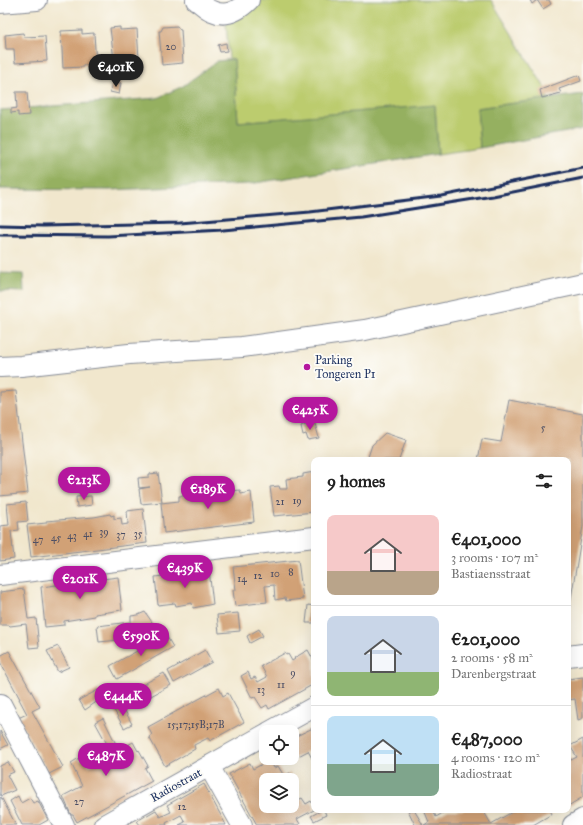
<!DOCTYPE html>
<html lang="en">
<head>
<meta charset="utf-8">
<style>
	body { margin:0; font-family:"IM FELL Great Primer",serif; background:#f2f2f2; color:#222; height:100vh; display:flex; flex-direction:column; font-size:15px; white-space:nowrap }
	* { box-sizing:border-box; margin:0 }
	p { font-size:13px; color:#767676 }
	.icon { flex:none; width:22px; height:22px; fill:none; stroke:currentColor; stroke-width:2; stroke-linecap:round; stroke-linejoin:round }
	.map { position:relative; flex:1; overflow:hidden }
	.drawer { position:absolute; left:311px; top:457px; width:260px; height:356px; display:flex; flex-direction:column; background:#fff; border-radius:8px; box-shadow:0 4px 16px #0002 }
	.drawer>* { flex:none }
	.fabs { position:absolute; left:259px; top:725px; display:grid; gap:8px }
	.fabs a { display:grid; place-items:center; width:40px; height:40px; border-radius:8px; background:#fff; box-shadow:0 4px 16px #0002; font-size:20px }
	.price { position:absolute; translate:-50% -34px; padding:0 9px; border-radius:14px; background:#b5179e; color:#fff; font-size:13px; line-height:26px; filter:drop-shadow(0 1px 2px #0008) }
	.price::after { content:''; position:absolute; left:50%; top:24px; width:12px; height:9px; margin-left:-6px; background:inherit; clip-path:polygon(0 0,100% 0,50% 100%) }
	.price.active { background:#222; color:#fff }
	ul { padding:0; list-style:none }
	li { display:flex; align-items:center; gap:12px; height:100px; padding:0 16px }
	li+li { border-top:1px solid #e0e0e0 }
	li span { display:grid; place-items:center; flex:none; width:112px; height:80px; border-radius:8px; color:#555 }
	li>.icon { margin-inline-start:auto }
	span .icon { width:48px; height:48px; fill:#fffc; stroke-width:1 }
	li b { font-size:17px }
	h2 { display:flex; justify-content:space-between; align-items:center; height:48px; padding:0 16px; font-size:17px }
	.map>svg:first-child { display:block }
	.green { fill:#bccc6e; stroke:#6c7e66 }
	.forest { fill:#95b061; stroke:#587060 }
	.building { fill:#d1a176 }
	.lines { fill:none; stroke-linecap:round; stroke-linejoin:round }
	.minor-casing { stroke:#868b96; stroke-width:22 }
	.minor { stroke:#fff; stroke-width:20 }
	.rail { stroke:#1b2f5e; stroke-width:3 }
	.poi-dot { fill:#b5179e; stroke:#fdfcf7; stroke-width:1.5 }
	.labels { text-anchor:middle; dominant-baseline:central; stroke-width:3.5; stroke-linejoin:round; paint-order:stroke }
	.number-label { font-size:10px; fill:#484c64 }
	.poi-label { font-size:12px; fill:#1b2f5e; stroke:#fdfcf7; text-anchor:start }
	.street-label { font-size:12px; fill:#1b2f5e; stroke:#fdfcf7 }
</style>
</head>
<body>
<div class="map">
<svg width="583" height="825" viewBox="0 0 583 825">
	<rect width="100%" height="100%" fill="#fdfcf7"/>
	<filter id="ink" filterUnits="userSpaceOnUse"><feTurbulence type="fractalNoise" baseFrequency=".025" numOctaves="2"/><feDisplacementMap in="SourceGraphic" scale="8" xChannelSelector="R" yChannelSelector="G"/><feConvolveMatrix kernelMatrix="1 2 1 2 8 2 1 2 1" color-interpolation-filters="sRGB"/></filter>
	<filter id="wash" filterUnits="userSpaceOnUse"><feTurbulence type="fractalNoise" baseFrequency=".012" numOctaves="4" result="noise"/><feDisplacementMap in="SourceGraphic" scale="16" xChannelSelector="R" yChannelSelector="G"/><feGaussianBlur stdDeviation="0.9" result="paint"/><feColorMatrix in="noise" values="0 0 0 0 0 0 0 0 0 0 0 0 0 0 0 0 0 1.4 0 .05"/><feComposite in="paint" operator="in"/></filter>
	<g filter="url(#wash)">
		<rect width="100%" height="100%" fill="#f1e7cd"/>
		<polygon class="green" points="255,0 491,0 545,88 548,99 477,108 480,148 438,154 435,106 238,122 234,59 229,59 226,24 243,17"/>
		<g class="forest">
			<polygon points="234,59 238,122 435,105 438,154 249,184 109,190 0,189 0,110 157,98 183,86 217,61"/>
			<polygon points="583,94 583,129 480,148 477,108"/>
			<polygon points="0,273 23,274 24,292 0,291"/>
		</g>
		<g id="blocks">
			<g class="building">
				<polygon points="530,0 549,0 551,4 543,9 537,0 532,4"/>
				<polygon points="177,26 180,30 181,30 183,63 162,65 159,31 161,31 163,27"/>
				<polygon points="120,27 120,30 137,29 139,58 114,60 110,28"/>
				<polygon points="82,30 82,34 94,33 96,65 83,65 83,67 63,68 61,31"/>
				<polygon points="23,33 24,37 45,36 47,61 15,63 14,49 6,49 5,35"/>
				<polygon points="226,43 227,51 220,52 218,45"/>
				<polygon points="579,75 581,81 559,89 561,93 542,98 540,90"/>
				<polygon points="112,82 121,83 119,94 110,92"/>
				<polygon points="16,92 27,92 29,115 18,116 18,112 11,113 11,109 17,108"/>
				<polygon points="16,391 28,493 0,496 0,392"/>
				<polygon points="509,400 583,414 583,526 569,611 568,460 478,460 482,439 501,442"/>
				<polygon points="314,420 319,438 308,440 306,434 303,435 301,426"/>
				<polygon points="385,433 406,440 399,460 367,460 372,445"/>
				<polygon points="314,472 314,512 274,516 270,487 279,486 280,489 287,489 286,479 303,477 303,474"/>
				<polygon points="158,473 162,502 141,504 139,489 150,487 139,488 138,478 149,477 149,474"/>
				<polygon points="229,484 230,491 240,490 241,494 251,492 254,522 164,533 161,503 179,501 179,496 204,495 203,493 214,492 213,488 219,488 219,485"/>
				<polygon points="91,496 92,505 77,507 76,497"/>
				<polygon points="26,502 28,521 18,522 19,530 11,531 14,559 0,561 0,526 9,525 7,504"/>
				<polygon points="143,509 147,543 31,557 27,525 46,523 46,521 94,517 110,514 111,516 114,515 114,519 121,518 122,525 128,524 127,511"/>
				<polygon points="298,560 303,599 286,601 285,598 275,600 274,585 265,586 267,602 235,606 233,590 236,590 233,567"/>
				<polygon points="209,570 213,604 193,608 192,603 176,606 175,603 158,605 155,577"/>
				<polygon points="118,577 122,610 95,614 95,616 64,621 64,625 45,627 41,587"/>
				<polygon points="24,589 28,619 36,618 39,647 29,648 26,624 10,626 9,625 0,625 0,592"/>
				<polygon points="308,605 314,606 314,623 306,623"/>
				<polygon points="145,612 154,625 129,639 99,642 97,626 131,622 131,616 138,615"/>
				<polygon points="238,613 240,631 219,633 217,615"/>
				<polygon points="259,629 263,636 250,643 247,636"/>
				<polygon points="166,635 173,647 117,679 110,666"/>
				<polygon points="58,646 69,667 58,672 47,651"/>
				<polygon points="205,650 212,662 174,683 168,671"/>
				<polygon points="308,650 314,661 314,684 269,709 267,705 262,708 255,697 252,698 241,676 248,672 251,679 255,677 258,682 267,677 261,666 285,653 286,655 288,654 292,661 295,659 294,658"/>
				<polygon points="9,651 40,707 32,711 63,767 49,774 18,718 27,714 19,699 20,699 0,662 0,656"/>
				<polygon points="164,673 171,685 140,702 133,690"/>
				<polygon points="583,677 583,718 578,720 575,699 568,700 568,679"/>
				<polygon points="219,688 223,696 228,693 244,722 210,741 208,738 194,745 195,749 165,766 149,737 152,735 148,727"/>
				<polygon points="98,690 102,698 85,710 79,700"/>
				<polygon points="121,707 123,710 124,709 132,724 124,728 114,710"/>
				<polygon points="103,718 119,750 133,742 138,751 139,750 148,766 145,768 152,781 77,822 73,815 71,815 63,796 82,786 71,763 79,758 80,761 85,758 89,766 94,763 90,754 97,750 102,759 112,753 95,722"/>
				<polygon points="313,728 314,762 308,751 285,763 283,758 292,758 292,738"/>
				<polygon points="0,731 8,745 0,749"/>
				<polygon points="583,739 583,797 568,806 568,758 569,757 571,760 577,757 570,746"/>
				<polygon points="270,760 274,768 278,766 284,776 290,773 291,777 285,780 266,780 266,806 292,806 292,803 302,798 306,804 311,801 314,806 314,810 297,819 300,824 298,825 257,825 229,774 250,763 253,769"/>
				<polygon points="8,762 14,772 7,775 15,790 1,796 0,794 0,766"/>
				<polygon points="204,784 226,825 179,825 185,822 181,815 166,823 167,825 140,825 137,821 156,810 160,817 171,812 167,805"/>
				<polygon points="294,785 298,791 292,794 292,786"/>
				<polygon points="18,796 21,803 30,798 33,803 38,801 48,820 39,825 22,825 10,801"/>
				<polygon points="1,797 16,825 0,825 0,798"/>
				<polygon points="322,810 324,810 326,815 314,821 311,816"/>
				<polygon points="408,810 414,810 423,825 415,825"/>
				<polygon points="424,810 433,810 436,817 448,810 483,810 491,824 514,811 514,810 550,810 552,814 533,825 424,825 429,822"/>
			</g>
		</g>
	</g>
	<g filter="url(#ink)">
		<use href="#blocks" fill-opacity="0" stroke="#868b96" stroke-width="1"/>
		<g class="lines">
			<g class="minor-casing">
				<g id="minor">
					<path d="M196 0C201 3 206 9 212 11 227 18 239 10 249 0"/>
					<polyline points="0,3 37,0"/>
					<polyline points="0,367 21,366 129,354 242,347 365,330 583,283"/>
					<polyline points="0,575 314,537"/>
					<polyline points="568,656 583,654"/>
					<polyline points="1,704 64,825"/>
					<polyline points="269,732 314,707"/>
					<polyline points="209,766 242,825"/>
					<polyline points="104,825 266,734"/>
					<polyline points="573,825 583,819"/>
				</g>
			</g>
			<use href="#minor" class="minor"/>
			<g class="rail">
				<polyline points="0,225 43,226 180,223 310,212 441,196 583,168"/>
				<polyline points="0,235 108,236 223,230 361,217 493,196 583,178"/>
			</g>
		</g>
	</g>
	<circle class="poi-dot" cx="307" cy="367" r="4"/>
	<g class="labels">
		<g class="number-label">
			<text x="171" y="47">20</text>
			<text x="543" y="428">5</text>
			<text x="297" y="501">19</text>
			<text x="280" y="502">21</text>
			<text x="104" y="532">39</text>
			<text x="88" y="534">41</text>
			<text x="138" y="534">35</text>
			<text x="121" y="535">37</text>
			<text x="72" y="536">43</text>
			<text x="56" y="538">45</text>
			<text x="38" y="540">47</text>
			<text x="291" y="572">8</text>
			<text x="275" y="574">10</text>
			<text x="258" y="576">12</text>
			<text x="242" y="579">14</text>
			<text x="293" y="673">9</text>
			<text x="281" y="685">11</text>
			<text x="261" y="690">13</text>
			<text x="196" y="725">15;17;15B;17B</text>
			<text x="79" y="802">27</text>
			<text x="182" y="807">12</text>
		</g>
		<g class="poi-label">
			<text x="315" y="360">Parking<tspan x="315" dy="14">Tongeren P1</tspan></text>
		</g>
		<g class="street-label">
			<text transform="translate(176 785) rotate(-29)">Radiostraat</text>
		</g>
	</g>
</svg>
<div class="fabs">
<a><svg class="icon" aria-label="locate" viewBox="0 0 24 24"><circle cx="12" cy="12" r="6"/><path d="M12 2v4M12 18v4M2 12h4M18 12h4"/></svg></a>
<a><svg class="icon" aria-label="layers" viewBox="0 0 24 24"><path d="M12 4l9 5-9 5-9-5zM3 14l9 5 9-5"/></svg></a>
</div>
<b class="price active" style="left:116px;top:88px">€401K</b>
<b class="price" style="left:310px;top:431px">€425K</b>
<b class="price" style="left:84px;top:501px">€213K</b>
<b class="price" style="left:208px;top:510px">€189K</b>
<b class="price" style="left:185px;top:589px">€439K</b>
<b class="price" style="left:80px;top:600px">€201K</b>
<b class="price" style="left:141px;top:657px">€590K</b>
<b class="price" style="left:123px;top:717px">€444K</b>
<b class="price" style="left:106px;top:777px">€487K</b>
<section class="drawer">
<h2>9 homes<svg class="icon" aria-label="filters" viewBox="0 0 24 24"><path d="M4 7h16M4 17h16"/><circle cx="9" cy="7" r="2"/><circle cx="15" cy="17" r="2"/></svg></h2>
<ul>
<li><span style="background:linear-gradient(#f6c9c9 70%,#b9a48a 0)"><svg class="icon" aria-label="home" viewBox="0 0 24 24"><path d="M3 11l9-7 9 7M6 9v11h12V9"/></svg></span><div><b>€401,000</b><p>3 rooms · 107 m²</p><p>Bastiaensstraat</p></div></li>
<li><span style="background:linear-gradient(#c9d6e8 70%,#8fb573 0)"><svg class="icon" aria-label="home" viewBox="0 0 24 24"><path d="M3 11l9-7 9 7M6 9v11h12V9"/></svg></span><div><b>€201,000</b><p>2 rooms · 58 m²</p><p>Darenbergstraat</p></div></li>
<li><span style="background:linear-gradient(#bfe0f5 60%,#7fa58c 0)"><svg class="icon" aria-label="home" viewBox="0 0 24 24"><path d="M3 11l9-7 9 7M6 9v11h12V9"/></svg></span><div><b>€487,000</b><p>4 rooms · 120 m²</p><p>Radiostraat</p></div></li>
</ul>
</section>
</div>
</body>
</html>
